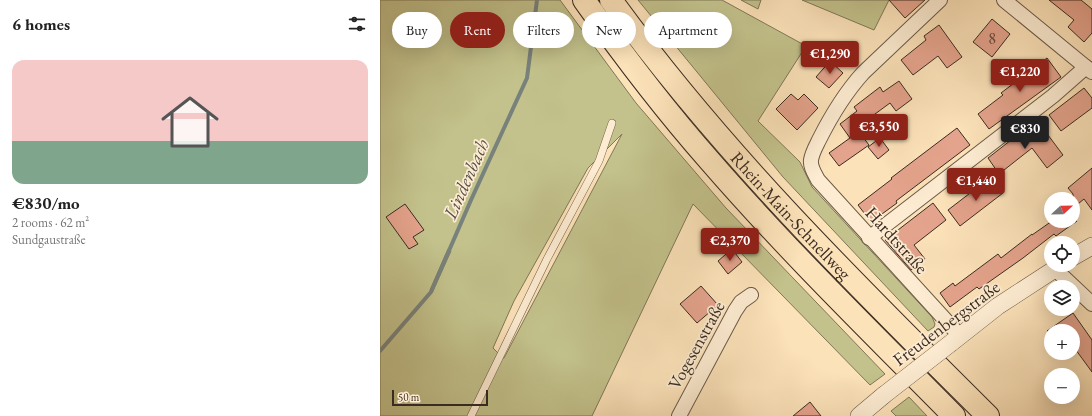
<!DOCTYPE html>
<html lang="en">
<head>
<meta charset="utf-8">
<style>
	body { margin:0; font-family:"EB Garamond",serif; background:#f6f6f6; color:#222; height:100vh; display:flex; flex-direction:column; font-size:15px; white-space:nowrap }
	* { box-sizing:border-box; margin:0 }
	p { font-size:13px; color:#767676 }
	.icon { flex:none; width:22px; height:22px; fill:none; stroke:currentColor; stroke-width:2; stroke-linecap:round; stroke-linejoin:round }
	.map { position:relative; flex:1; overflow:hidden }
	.panel { display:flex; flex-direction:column; background:#fff; width:380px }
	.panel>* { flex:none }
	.top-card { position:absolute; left:12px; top:12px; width:380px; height:36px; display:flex; gap:8px }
	.needle { width:26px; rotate:68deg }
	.buttons { position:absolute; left:664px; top:192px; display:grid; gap:8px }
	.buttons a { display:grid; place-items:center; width:36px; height:36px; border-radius:50%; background:#fff; box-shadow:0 4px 16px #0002; font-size:20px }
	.scale { position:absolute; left:12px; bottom:10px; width:96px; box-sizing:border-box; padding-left:4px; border:2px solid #3b2c22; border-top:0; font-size:11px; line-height:14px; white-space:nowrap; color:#3b2c22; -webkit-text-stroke:3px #fdecd2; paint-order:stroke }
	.price { position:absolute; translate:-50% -34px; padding:0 9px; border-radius:4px; background:#8f2418; color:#fff; font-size:13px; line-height:26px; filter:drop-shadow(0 1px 2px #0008) }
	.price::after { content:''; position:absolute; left:50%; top:24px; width:12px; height:9px; margin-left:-6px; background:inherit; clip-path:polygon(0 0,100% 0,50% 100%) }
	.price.selected { background:#222; color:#fff }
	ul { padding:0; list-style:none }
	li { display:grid; align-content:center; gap:8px; height:212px; padding:0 12px }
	li span { display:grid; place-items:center; height:124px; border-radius:12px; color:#555 }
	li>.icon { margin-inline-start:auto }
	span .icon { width:72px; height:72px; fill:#fffc; stroke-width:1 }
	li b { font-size:17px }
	h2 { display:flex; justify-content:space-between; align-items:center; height:48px; padding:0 12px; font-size:17px }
	.pill { padding:0 14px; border-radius:18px; background:#fff; box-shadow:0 4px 16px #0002; font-size:14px; line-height:36px }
	.pill.selected { background:#8f2418; color:#fff }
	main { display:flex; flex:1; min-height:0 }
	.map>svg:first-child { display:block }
	.green { fill:#c3c28c; stroke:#7f7757; fill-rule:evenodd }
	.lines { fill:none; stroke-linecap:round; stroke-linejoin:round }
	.stream { stroke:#78827c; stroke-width:4 }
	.building { fill:#e4a38c; stroke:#3b2c22 }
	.service-casing { stroke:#6b5a48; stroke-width:8 }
	.minor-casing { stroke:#6b5a48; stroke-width:16 }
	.tertiary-casing { stroke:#6b5a48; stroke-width:18 }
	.motorway-casing { stroke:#3b2c22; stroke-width:24 }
	.service { stroke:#fdecd2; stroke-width:7 }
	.minor { stroke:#fdecd2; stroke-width:14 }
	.tertiary { stroke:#fdecd2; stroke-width:17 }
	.motorway { stroke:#fce2b9; stroke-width:22 }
	.tertiary-bridge-casing { stroke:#6b5a48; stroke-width:18; stroke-linecap:butt }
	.tertiary-bridge { stroke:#fdecd2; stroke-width:17 }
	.labels { text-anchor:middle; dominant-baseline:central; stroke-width:3.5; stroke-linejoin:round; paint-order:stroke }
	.number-label { font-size:16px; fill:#654a3c }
	.street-label { font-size:18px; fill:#3b2c22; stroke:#fdecd2 }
	.water-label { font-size:19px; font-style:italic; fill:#545048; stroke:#fdecd2 }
</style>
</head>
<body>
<main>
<section class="panel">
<h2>6 homes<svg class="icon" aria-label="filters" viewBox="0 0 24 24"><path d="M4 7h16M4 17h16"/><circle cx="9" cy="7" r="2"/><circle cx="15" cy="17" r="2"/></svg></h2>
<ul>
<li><span style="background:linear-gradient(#f6c9c9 65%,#7fa58c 0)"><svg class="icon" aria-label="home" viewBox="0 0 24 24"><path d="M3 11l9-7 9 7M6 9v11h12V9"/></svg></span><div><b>€830/mo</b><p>2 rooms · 62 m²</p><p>Sundgaustraße</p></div></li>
</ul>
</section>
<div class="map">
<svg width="712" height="416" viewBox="0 0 712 416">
	<rect width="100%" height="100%" fill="#fce2b9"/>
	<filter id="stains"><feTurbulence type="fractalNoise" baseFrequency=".005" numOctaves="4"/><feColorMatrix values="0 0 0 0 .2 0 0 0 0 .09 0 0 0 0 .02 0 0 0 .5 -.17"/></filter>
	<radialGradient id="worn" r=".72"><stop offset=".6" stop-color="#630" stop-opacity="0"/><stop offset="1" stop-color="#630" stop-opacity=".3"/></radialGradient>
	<g class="green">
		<path d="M0 0H180L256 103 346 208 505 374 490 385 313 204 212 416H0ZM242 134 124 358H123L113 348 134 301 208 168ZM68 249 71 251 52 293 50 290Z"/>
		<polygon points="258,0 342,0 426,46 378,121 420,162 432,187 552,317 555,324 554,327 548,331 403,177"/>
		<polygon points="361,0 381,0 378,9"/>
		<polygon points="422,0 509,0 494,30"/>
		<polygon points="529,397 547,416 516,416 511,411"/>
	</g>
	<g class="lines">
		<polyline class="stream" points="0,351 51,292 91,200 147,78 157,0"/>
	</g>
	<g class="building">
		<polygon points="509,0 545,0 525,18"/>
		<polygon points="669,0 701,0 712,9 712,33 704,42 688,27 694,20"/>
		<polygon points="612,19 630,34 612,57 593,42"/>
		<polygon points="559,25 582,57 567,68 558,56 533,75 521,60 546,40 544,36"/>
		<polygon points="667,58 681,77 609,129 598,114 623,95 621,93"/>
		<polygon points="450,61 463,73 449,88 436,77"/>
		<polygon points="519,81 532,99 516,111 510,103 476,128 489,145 459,166 449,153 470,138 460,124 477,111 474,107 500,87 503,92"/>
		<polygon points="704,88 712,98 712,108 681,131 669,115"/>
		<polygon points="411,94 418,100 424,94 438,108 417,130 396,109"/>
		<polygon points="649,126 661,141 668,135 683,155 667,168 652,148 619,174 608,158"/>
		<polygon points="577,128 590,145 516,201 517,203 491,222 478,205 512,179 511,178"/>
		<polygon points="500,138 509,150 498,159 488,147"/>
		<polygon points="712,168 712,210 704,199 693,208 693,194 688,188"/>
		<polygon points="611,177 623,193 580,226 568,210"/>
		<polygon points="553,203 566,220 534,245 545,259 531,270 505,240"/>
		<polygon points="25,204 44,230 33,237 38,244 29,249 6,217"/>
		<polygon points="672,221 697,221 676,236 674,234 643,258 599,289 597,287 570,307 560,293 573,283 575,286 618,254 621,258 652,234 652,235"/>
		<polygon points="352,249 362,262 348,274 338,261"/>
		<polygon points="321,286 338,305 317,323 300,304"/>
		<polygon points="693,313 712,340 712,372 693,346 693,331 667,331"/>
		<polygon points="430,402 441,416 413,416"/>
	</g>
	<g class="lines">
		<g class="service-casing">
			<polyline id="service" points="91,416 167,259 219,161 232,123"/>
		</g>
		<g class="minor-casing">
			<g id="minor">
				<path d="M560 0 483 73C465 93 451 116 439 140 436 146 432 153 431 160 430 167 435 174 438 180L580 336"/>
				<polyline points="624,0 712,72"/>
				<polyline points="489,238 673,96 706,67"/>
				<polyline points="675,269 712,304"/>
				<polyline points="299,416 355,311 361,302 371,295"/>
			</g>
		</g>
		<g class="tertiary-casing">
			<g id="tertiary">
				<polyline points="693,257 712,246"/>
				<polyline points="571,343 618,306 681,265"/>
				<polyline points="479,416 504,395"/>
			</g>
		</g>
		<g class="motorway-casing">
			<g id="motorway">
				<path d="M204 0C243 55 284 109 329 160 406 249 491 332 574 416"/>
				<path id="s1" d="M231 0C341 152 475 284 608 416"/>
			</g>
		</g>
		<use href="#service" class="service"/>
		<use href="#minor" class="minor"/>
		<use href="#tertiary" class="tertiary"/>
		<use href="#motorway" class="motorway"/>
		<g class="tertiary-bridge-casing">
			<polyline id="tertiary-bridge" points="504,395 571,343"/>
		</g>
		<use href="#tertiary-bridge" class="tertiary-bridge"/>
	</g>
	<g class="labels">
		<g class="number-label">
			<text x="612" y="38">8</text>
		</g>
		<g class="street-label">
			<text stroke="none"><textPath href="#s1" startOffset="281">Rhein-Main-Schnellweg</textPath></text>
			<text transform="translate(517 240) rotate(48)">Hardtstraße</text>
			<text transform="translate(566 323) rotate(-37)">Freudenbergstraße</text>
			<text transform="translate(316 345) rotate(-61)">Vogesenstraße</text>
		</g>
		<g class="water-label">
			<text transform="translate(86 179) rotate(-66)">Lindenbach</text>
		</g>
	</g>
	<rect width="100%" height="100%" filter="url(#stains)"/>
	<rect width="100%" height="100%" fill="url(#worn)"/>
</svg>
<div class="buttons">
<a><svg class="needle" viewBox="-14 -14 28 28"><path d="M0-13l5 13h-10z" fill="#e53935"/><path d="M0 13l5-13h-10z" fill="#767676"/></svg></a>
<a><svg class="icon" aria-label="locate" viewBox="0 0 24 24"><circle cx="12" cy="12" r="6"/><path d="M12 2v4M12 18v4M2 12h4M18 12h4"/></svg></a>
<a><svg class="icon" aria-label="layers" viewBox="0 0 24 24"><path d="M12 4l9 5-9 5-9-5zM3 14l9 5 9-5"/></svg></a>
<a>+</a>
<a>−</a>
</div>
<div class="scale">50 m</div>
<b class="price" style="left:450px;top:75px">€1,290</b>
<b class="price" style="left:640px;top:93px">€1,220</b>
<b class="price" style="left:499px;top:148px">€3,550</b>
<b class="price selected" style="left:645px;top:150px">€830</b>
<b class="price" style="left:596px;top:202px">€1,440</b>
<b class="price" style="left:350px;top:262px">€2,370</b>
<div class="top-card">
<a class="pill">Buy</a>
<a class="pill selected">Rent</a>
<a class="pill">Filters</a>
<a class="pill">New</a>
<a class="pill">Apartment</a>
</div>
</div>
</main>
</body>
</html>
